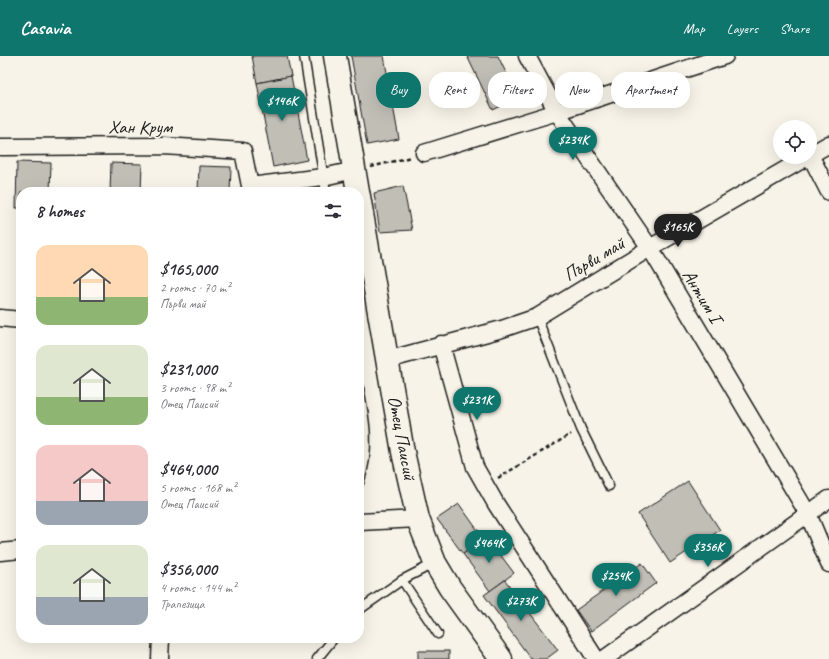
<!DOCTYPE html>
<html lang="en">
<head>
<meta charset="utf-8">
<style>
	body { margin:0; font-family:Caveat,sans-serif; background:#f7f7f7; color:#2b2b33; height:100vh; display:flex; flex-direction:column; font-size:15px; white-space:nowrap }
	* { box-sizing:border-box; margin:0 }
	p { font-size:13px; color:#7c7c81 }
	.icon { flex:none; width:22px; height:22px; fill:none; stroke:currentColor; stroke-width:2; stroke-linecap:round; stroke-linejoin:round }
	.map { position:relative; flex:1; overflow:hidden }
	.panel { position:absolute; left:16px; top:131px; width:348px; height:456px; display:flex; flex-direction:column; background:#fff; border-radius:16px; box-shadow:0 4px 16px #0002 }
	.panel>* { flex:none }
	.guide { position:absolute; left:376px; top:16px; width:380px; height:36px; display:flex; gap:8px }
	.buttons { position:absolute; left:773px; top:64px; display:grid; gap:8px }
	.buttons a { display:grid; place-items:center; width:44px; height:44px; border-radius:50%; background:#fff; box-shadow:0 4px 16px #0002; font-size:20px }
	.price { position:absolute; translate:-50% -34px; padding:0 9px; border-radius:14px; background:#0f766e; color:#fff; font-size:13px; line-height:26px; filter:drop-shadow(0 1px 2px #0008) }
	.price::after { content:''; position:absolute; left:50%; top:24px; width:12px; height:9px; margin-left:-6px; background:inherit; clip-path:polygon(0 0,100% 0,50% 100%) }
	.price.selected { background:#222; color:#fff }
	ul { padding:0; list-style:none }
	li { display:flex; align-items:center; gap:12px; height:100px; padding:0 20px }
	li span { display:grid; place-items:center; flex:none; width:112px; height:80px; border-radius:12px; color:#555 }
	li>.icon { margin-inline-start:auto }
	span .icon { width:48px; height:48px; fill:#fffc; stroke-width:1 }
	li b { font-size:17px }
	h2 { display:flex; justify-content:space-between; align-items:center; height:48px; padding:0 20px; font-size:17px }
	.tag { padding:0 14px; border-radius:16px; background:#fff; box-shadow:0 4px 16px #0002; font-size:14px; line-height:36px }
	.tag.selected { background:#0f766e; color:#fff }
	header { display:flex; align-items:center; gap:24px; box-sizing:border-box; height:56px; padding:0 20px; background:#0f766e; color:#fff }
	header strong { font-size:19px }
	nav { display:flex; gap:22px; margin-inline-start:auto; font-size:14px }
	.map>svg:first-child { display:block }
	.building { fill:#c0beb5; stroke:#1c1c1c }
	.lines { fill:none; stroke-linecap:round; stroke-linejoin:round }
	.lane-casing { stroke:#1c1c1c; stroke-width:11 }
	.street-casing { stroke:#1c1c1c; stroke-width:19 }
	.secondary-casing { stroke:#1c1c1c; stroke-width:25 }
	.path { stroke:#1c1c1c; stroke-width:2.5; stroke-dasharray:4 3; stroke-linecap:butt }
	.lane { stroke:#f7f3e8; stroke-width:8 }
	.street { stroke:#f7f3e8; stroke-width:16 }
	.secondary { stroke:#f7f3e8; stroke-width:22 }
	.labels { text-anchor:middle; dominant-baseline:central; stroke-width:3; stroke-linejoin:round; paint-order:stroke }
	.street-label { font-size:19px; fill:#1c1c1c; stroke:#f7f3e8 }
</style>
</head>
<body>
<header>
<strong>Casavia</strong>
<nav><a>Map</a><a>Layers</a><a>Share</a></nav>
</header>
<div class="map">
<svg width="829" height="603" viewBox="0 0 829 603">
	<rect width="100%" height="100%" fill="#f7f3e8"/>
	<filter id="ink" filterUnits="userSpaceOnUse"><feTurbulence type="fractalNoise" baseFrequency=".025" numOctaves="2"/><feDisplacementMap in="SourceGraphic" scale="8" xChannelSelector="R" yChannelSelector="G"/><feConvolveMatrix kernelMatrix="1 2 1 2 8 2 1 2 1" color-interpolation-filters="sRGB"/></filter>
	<g filter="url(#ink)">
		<g class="building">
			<polygon points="252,0 287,0 291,20 257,27"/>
			<polygon points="351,0 384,0 399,83 367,89"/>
			<polygon points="467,0 498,0 518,42 493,54"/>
			<polygon points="291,20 307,104 273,111 257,27"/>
			<polygon points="17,106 51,107 50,136 21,136 21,152 16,152"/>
			<polygon points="111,107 142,108 141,136 110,136"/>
			<polygon points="199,110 231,111 230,136 198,136"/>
			<polygon points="403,130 412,174 380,176 374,137"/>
			<polygon points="688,425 720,474 670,507 638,458"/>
			<polygon points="459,448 484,483 463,498 437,463"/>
			<polygon points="487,481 514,517 490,535 463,498"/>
			<polygon points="642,507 656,527 591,575 576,554"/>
			<polygon points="505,524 558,594 546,603 531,603 484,539"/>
			<rect x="418" y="595" width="31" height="8"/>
		</g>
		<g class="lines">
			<g class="lane-casing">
				<g id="lane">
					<polyline points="304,0 326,136"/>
					<polyline points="537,261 581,373 609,430"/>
					<path d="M359 331C365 363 371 395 359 427"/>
					<polyline points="402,524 438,578"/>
					<polyline points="359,554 402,524 435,507"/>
					<polyline points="317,603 334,582"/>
				</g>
			</g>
			<g class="street-casing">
				<g id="street">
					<polyline points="527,0 557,56 650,192 808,458 829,508"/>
					<polyline points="0,91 164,90 243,95 250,130 323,121 355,114"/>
					<polyline points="424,97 557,56 725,0"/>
					<polyline points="810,99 829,136"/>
					<polyline points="810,99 829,88"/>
					<polyline points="0,262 21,264"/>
					<polyline points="441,288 475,411 496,448 596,603"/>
					<polyline points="387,304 502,273 537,261 650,192 807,101"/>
					<polyline points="359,466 418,463"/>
					<polyline points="0,496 21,494"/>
					<polyline points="160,603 161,582"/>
					<polyline points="604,603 829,443"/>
				</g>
			</g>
			<g class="secondary-casing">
				<g id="secondary">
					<polyline points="335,0 358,136"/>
					<polyline points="359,140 403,396 418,463 435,507 450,532 501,603"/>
				</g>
			</g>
			<g class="path">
				<polyline points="371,111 411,101"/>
				<polyline points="498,422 571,378"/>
			</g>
			<use href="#lane" class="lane"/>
			<use href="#street" class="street"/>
			<use href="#secondary" class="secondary"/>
		</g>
	</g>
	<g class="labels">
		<g class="street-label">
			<text x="140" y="71">Хан Крум</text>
			<text transform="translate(594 203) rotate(-31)">Първи май</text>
			<text transform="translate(702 240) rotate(59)">Антим I</text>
			<text transform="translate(402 382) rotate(79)">Отец Паисий</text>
		</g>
	</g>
</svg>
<div class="buttons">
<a><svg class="icon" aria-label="locate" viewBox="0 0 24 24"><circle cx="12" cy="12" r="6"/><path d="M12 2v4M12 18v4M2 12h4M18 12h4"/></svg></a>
</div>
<b class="price" style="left:282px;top:66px">$146K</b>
<b class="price" style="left:573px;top:105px">$234K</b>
<b class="price selected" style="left:678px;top:192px">$165K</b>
<b class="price" style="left:477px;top:365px">$231K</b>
<b class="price" style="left:489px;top:508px">$464K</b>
<b class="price" style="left:708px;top:512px">$356K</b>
<b class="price" style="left:616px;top:541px">$254K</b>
<b class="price" style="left:521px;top:566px">$273K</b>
<div class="guide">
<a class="tag selected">Buy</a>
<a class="tag">Rent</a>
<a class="tag">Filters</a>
<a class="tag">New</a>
<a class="tag">Apartment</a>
</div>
<section class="panel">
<h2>8 homes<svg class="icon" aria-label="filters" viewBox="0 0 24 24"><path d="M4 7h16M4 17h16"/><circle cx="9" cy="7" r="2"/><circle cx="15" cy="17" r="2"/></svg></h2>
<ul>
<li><span style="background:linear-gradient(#ffd9b3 65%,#8fb573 0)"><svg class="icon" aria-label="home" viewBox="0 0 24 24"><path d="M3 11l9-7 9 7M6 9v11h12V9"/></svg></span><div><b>$165,000</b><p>2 rooms · 70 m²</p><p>Първи май</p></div></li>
<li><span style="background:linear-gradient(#dfe7d0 65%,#8fb573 0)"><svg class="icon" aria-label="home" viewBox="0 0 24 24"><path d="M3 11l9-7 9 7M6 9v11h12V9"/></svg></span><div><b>$231,000</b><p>3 rooms · 98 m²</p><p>Отец Паисий</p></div></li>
<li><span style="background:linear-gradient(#f6c9c9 70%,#9aa5b1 0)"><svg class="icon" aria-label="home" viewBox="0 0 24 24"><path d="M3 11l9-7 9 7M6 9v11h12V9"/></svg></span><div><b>$464,000</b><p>5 rooms · 168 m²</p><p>Отец Паисий</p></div></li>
<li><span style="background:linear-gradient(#dfe7d0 65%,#9aa5b1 0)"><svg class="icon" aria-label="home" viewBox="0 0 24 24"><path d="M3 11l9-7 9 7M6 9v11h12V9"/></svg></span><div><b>$356,000</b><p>4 rooms · 144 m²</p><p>Трапезица</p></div></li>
</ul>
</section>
</div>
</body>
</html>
